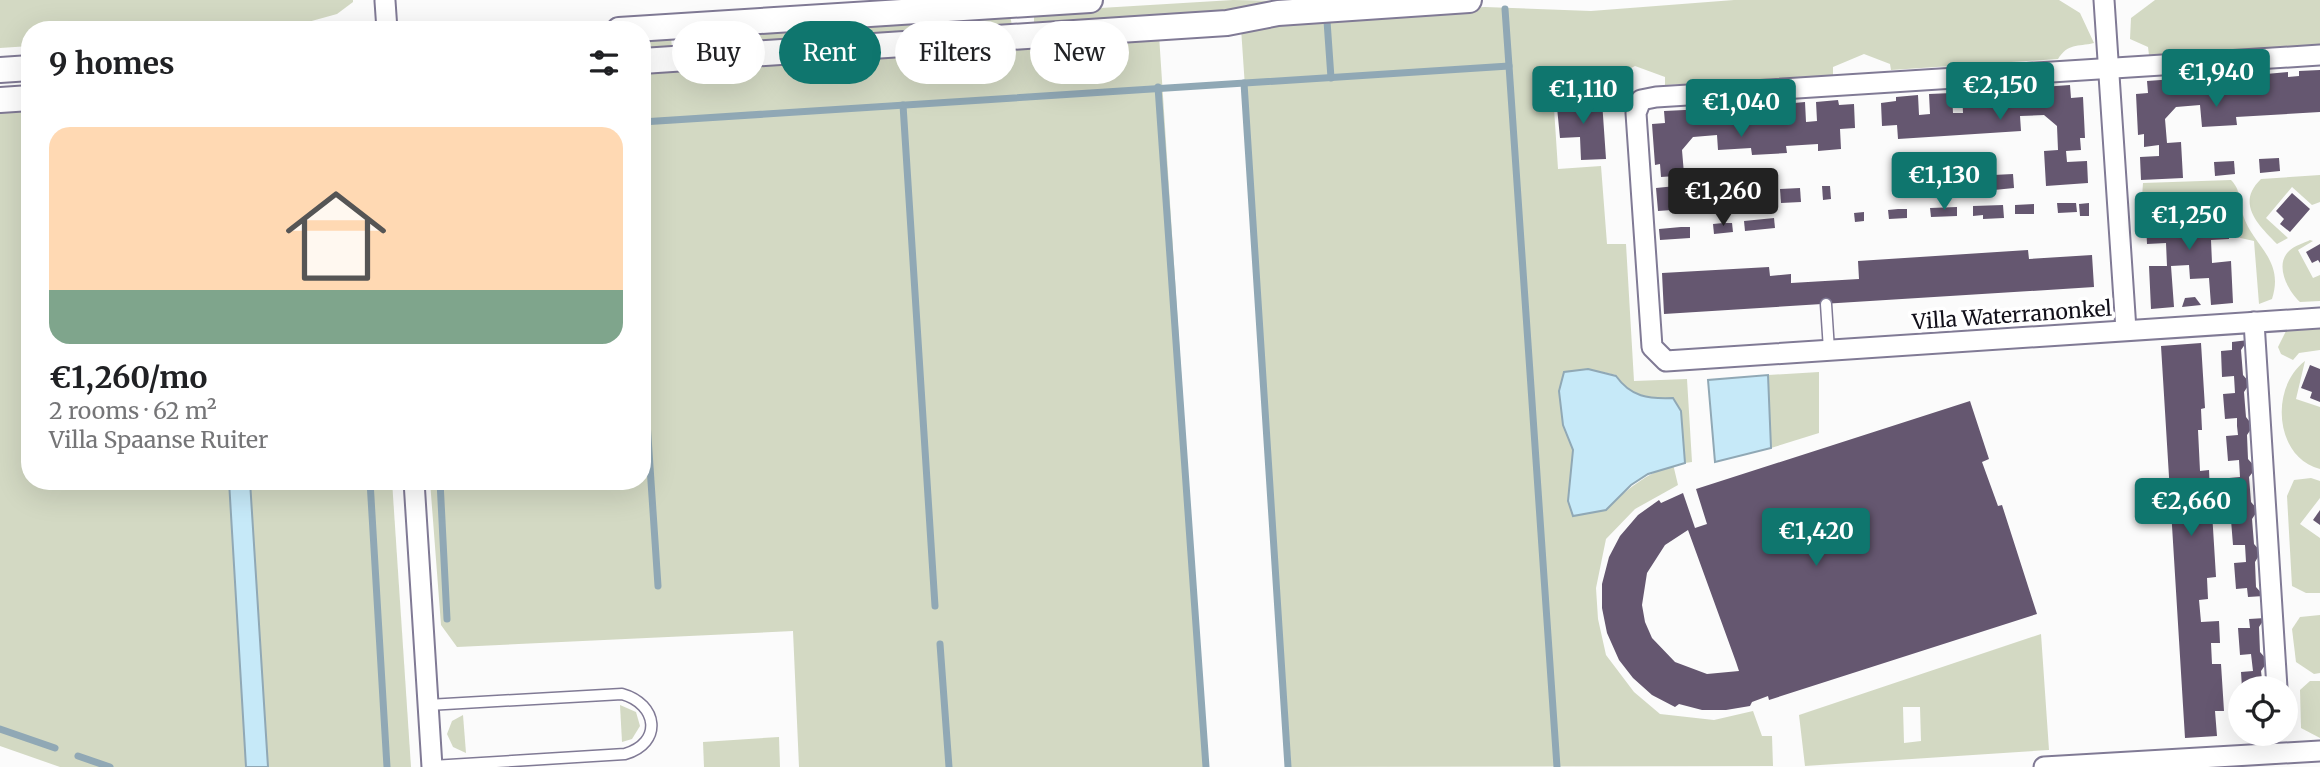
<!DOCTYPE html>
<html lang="en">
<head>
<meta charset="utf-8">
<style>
	body { margin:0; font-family:Merriweather,serif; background:#f6f6f6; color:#202124; height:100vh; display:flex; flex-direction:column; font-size:26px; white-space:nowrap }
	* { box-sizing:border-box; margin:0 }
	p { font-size:23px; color:#757577 }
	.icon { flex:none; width:38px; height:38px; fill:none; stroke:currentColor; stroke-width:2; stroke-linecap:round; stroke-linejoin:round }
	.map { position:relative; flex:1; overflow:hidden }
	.drawer { position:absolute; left:21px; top:21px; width:630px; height:469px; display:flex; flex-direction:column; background:#fff; border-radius:28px; box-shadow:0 7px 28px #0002 }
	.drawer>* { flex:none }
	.top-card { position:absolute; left:672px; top:21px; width:665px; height:63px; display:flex; gap:14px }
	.tools { position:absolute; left:2228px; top:676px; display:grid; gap:14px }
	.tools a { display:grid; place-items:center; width:70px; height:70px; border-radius:50%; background:#fff; box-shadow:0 7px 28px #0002; font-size:35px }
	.price { position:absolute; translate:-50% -60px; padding:0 16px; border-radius:7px; background:#0f766e; color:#fff; font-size:23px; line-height:46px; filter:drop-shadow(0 2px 4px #0008) }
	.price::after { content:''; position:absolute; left:50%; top:42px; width:21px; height:16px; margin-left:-10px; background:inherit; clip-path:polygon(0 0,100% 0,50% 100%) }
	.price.selected { background:#222; color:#fff }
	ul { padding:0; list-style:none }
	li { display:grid; align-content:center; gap:14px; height:371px; padding:0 28px }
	li span { display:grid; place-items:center; height:217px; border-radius:21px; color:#555 }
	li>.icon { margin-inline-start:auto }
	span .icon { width:126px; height:126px; fill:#fffc; stroke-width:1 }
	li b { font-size:30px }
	h2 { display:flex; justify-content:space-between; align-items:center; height:84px; padding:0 28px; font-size:30px }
	.tag { padding:0 24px; border-radius:32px; background:#fff; box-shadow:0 7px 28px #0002; font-size:24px; line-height:63px }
	.tag.selected { background:#0f766e; color:#fff }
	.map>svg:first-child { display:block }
	.green { fill:#d3d9c3; fill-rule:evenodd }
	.water { fill:#c6e9f8; stroke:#90a8b5; stroke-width:2 }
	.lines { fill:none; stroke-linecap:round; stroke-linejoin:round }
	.stream { stroke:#90a8b5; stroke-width:7 }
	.building { fill:#655770; fill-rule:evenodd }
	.service-casing { stroke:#807a95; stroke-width:13 }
	.minor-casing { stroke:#807a95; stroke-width:23 }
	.tertiary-casing { stroke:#807a95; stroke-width:28 }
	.service { stroke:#fff; stroke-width:10 }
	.minor { stroke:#fff; stroke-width:19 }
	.tertiary { stroke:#fff; stroke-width:24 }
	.labels { text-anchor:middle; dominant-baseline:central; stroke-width:7; stroke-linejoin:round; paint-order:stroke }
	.street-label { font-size:21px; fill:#12101a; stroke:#fff }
</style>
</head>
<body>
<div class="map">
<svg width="2320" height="767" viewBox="0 0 2320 767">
	<rect width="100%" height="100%" fill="#fbfbfb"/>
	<g class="green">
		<polygon points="0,0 353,0 353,2 337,14 279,30 30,30 30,46 0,48"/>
		<polygon points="1233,0 1279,1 1279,6 1034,28 1034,12"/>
		<path d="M1734 0H2059L2080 13 2094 43C2077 47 2068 43 2058 59L1891 70 1890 64 1864 54 1833 67V75L1665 85V77L1635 66 1608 80V90L1553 93 1558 169 1601 166 1607 244H1626L1634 381 1687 379 1692 462 1685 463 1681 411 1673 398C1648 400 1631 397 1616 375L1588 369 1564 373 1559 391 1563 425 1573 450 1568 501 1606 510C1627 489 1645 475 1673 464L1678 485 1635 509 1606 539 1596 588 1598 619 1606 655 1634 692 1660 714 1714 720 1753 711 1762 736H1772L1773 766 1291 767 1241 28 1417 10 1485 7 1591 11Z"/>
		<polygon points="2155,0 2320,0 2320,45 2149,55 2148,47 2130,39 2131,18"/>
		<polygon points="1010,16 1012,25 693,51 691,32"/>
		<polygon points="642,35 671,37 672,48 642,54"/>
		<polygon points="1159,35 1207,767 799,767 793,631 457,647 441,625 430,481 642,481 642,68"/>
		<polygon points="30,105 30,481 229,481 246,767 60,767 0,746 0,107"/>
		<path d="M2320 175V202L2312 205 2292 187 2266 218 2288 238 2277 244C2257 224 2236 203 2261 179Z"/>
		<path d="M2231 180C2242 191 2238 202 2243 215 2252 245 2285 259 2272 299L2259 304 2254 241 2236 237 2231 194 2142 197 2143 183Z"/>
		<path d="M2310 240 2313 241 2298 250 2313 278 2320 275V301L2300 302C2288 291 2274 265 2289 251 2294 246 2304 243 2310 240Z"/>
		<polygon points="2320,329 2320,350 2299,353 2293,360 2281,354 2278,347 2286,331"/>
		<path d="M2305 361 2296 399 2320 407V469C2274 457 2270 387 2305 361Z"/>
		<polygon points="1819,372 1819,433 1771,448 1768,375"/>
		<polygon points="2311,478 2320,481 2320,498 2300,524 2320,538 2320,593 2306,593 2292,586 2287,496 2294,480"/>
		<polygon points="250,481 392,481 411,767 268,767"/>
		<polygon points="2320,615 2320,673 2314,674 2296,662 2292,629 2300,617"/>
		<path d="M2041 634 2049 750 1805 766 1799 715ZM1920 707 1921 741 1904 743 1903 707Z"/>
		<polygon points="2310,681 2320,681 2320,738 2301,728 2300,690"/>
		<polygon points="620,705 636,712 640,726 632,739 622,742"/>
		<polygon points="463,715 466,753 453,747 447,734 452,721"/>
		<polygon points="779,737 780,767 704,767 703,742"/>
	</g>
	<g class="water">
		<path d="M1588 369 1616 376C1631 397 1648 399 1673 398L1681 411 1685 463 1648 474 1631 485 1606 510 1573 516 1568 501 1573 450 1563 425 1559 391 1564 372Z"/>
		<polygon points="1768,375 1771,448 1715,462 1708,380"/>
		<polygon points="229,481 250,481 268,767 246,767"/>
	</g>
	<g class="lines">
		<g class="stream">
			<polyline points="1505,9 1509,66"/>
			<polyline points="1327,21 1331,78"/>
			<polyline points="1244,83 1288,767"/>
			<polyline points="1158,87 1206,767"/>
			<polyline points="903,105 935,606"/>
			<polyline points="642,122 1509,66 1557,767"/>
			<polyline points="642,347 658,586"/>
			<polyline points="370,481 387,767"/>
			<polyline points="440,481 447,619"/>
			<polyline points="940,644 949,767"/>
			<polyline points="0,729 55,748"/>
			<polyline points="78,756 110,767"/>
		</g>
	</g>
	<g class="building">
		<polygon points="2320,70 2320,112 2236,117 2237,125 2202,127 2200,105 2176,107 2165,119 2167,143 2181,142 2183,178 2141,180 2140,157 2159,156 2159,145 2144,147 2144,134 2138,135 2136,94 2148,93 2147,81 2188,78 2189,83 2199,82 2199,78 2221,76 2222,81 2232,80 2232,76 2255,74 2256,94 2267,93 2266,74 2288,72 2288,77 2299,76 2299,71"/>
		<polygon points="2070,85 2071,98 2083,97 2085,138 2080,138 2081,150 2066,151 2067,162 2087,161 2088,183 2046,186 2044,151 2058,150 2057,126 2044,115 2020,116 2021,131 1898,139 1897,125 1882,126 1881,103 1896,101 1896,97 1918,95 1919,115 1930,114 1929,94 1952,93 1953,113 1963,113 1962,92 1985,91 1985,96 1996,95 1996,90 2018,89 2018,94 2029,93 2029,88"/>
		<polygon points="1578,96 1579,103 1602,101 1606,159 1581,160 1580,137 1560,138 1556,97"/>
		<polygon points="1838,100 1839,105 1854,104 1855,128 1840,129 1841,149 1818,151 1818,144 1786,146 1787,153 1752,155 1751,148 1718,150 1717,135 1693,137 1682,150 1684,174 1698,173 1700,208 1658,211 1656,188 1676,186 1676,176 1661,177 1660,164 1655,165 1652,124 1665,123 1664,111 1705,109 1705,113 1716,113 1716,108 1738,106 1739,111 1750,111 1749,106 1771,104 1772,109 1782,109 1783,104 1805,102 1806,122 1817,121 1816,102"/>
		<polygon points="2279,158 2280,171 2260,173 2259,159"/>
		<polygon points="2234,161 2235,174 2215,176 2214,162"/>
		<polygon points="2013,174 2014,188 1994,190 1993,175"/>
		<polygon points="1968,177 1969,191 1945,192 1944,179"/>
		<polygon points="1915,180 1923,180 1924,194 1915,194"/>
		<polygon points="1822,186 1830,186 1831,199 1823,200"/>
		<polygon points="1800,188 1801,202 1781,203 1780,189"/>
		<polygon points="1751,191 1752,205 1732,206 1731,192"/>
		<polygon points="2292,193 2310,209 2290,232 2280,224 2284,219 2276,211"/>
		<polygon points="2227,197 2229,239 2211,240 2212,263 2231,261 2233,303 2211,305 2209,278 2190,279 2189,265 2171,266 2174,307 2151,309 2149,266 2167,266 2166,243 2147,244 2145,202 2167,201 2168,228 2206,226 2204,199"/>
		<polygon points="2057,203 2076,203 2077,212 2058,213"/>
		<polygon points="2089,203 2089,216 2080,216 2079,204"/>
		<polygon points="2034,204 2034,214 2015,214 2015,205"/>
		<polygon points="2003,205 2004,218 1983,219 1983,215 1973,216 1973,206"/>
		<polygon points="1957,207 1957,216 1931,217 1930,208"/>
		<polygon points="1898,209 1907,209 1907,218 1889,219 1888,210"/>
		<polygon points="1864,212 1864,221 1855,222 1854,213"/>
		<polygon points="1774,218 1775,228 1745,231 1744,221"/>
		<polygon points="1723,223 1732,223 1733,232 1714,234 1713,224"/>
		<polygon points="1681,227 1690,227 1690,238 1660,240 1659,229"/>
		<polygon points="2320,244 2320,263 2318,260 2312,263 2306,252"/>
		<polygon points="2028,250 2029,259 2092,255 2094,287 1664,314 1662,273 1769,267 1770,276 1791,274 1791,283 1859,279 1858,261"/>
		<polygon points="2195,297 2201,305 2182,307 2185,298"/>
		<polygon points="2248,340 2241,350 2243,375 2250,383 2244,392 2245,405 2246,417 2253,426 2247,435 2248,459 2256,468 2249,477 2251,502 2258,510 2252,519 2254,544 2261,552 2255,562 2256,587 2264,596 2248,597 2247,588 2236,589 2234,563 2246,562 2245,545 2233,545 2231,520 2243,519 2242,502 2230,503 2229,478 2240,477 2239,460 2228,461 2226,436 2238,435 2237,426 2237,418 2225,419 2223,394 2235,393 2234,376 2222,377 2221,351 2232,350 2232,342"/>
		<polygon points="2201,343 2205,408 2201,409 2202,430 2198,430 2200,471 2209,470 2210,493 2202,493 2203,513 2212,512 2216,577 2207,578 2208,599 2199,600 2201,622 2219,621 2220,643 2211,643 2212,664 2221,664 2224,711 2215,711 2217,736 2185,738 2161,346"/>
		<polygon points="2310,365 2320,369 2320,402 2310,398 2312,392 2301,388"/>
		<path d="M1970 401 1989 459 1982 462 1998 506 2002 505 2037 614 1769 700 1768 696 1752 702 1750 706 1726 710H1702L1679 704 1675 707 1652 695 1633 678 1619 660 1607 633 1602 608V584L1609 557 1620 536 1638 515 1659 500 1661 503 1683 493 1695 528 1707 524 1696 489ZM1688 530 1736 662 1739 671 1707 674 1675 662 1652 638 1645 622 1642 605 1647 573 1665 545Z"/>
		<polygon points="2320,510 2320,525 2313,520"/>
		<polygon points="2265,618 2259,627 2260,652 2268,661 2261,671 2263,688 2242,688 2241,672 2253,671 2251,654 2240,655 2238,628 2250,628 2249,619"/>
	</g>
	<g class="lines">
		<g class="service-casing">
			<g id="service">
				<polyline points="1826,304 1829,350"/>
				<path d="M428 705 622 694C658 704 663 743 625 754L432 766"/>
			</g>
		</g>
		<g class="minor-casing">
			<g id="minor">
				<polyline points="2104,0 2126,330"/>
				<polyline points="385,1 387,30"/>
				<polyline points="2320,55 1656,97 1641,100 1636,113 1652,347 1666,361 2320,318"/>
				<polyline points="2254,322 2277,688"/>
				<polyline points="414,481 432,767"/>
				<polyline points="2044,767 2320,751"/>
			</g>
		</g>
		<g class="tertiary-casing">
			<g id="tertiary">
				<polyline points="619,30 1090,0"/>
				<polyline points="642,61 1227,23 1278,13 1469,0"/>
				<polyline points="0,70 30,68"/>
				<polyline points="0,100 30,98"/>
			</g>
		</g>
		<use href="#service" class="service"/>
		<use href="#minor" class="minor"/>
		<use href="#tertiary" class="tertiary"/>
	</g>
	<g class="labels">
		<g class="street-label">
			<text transform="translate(2012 315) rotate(-4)">Villa Waterranonkel</text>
		</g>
	</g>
</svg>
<div class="tools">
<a><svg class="icon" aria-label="locate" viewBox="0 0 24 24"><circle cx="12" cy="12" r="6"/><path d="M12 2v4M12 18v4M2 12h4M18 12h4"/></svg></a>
</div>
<b class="price" style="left:2216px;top:109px">€1,940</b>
<b class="price" style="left:2000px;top:122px">€2,150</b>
<b class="price" style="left:1583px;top:126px">€1,110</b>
<b class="price" style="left:1741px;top:139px">€1,040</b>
<b class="price" style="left:1944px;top:212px">€1,130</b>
<b class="price selected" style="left:1723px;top:228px">€1,260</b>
<b class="price" style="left:2189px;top:252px">€1,250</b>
<b class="price" style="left:2191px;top:538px">€2,660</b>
<b class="price" style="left:1816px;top:568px">€1,420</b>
<div class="top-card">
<a class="tag">Buy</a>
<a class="tag selected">Rent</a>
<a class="tag">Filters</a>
<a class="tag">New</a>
</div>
<section class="drawer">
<h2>9 homes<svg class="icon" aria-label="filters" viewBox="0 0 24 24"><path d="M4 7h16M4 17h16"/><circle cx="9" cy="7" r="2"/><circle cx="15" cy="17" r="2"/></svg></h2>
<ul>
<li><span style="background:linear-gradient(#ffd9b3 75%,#7fa58c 0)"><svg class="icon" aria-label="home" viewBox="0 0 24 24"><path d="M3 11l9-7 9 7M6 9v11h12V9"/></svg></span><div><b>€1,260/mo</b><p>2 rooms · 62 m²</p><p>Villa Spaanse Ruiter</p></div></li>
</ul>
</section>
</div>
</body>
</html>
